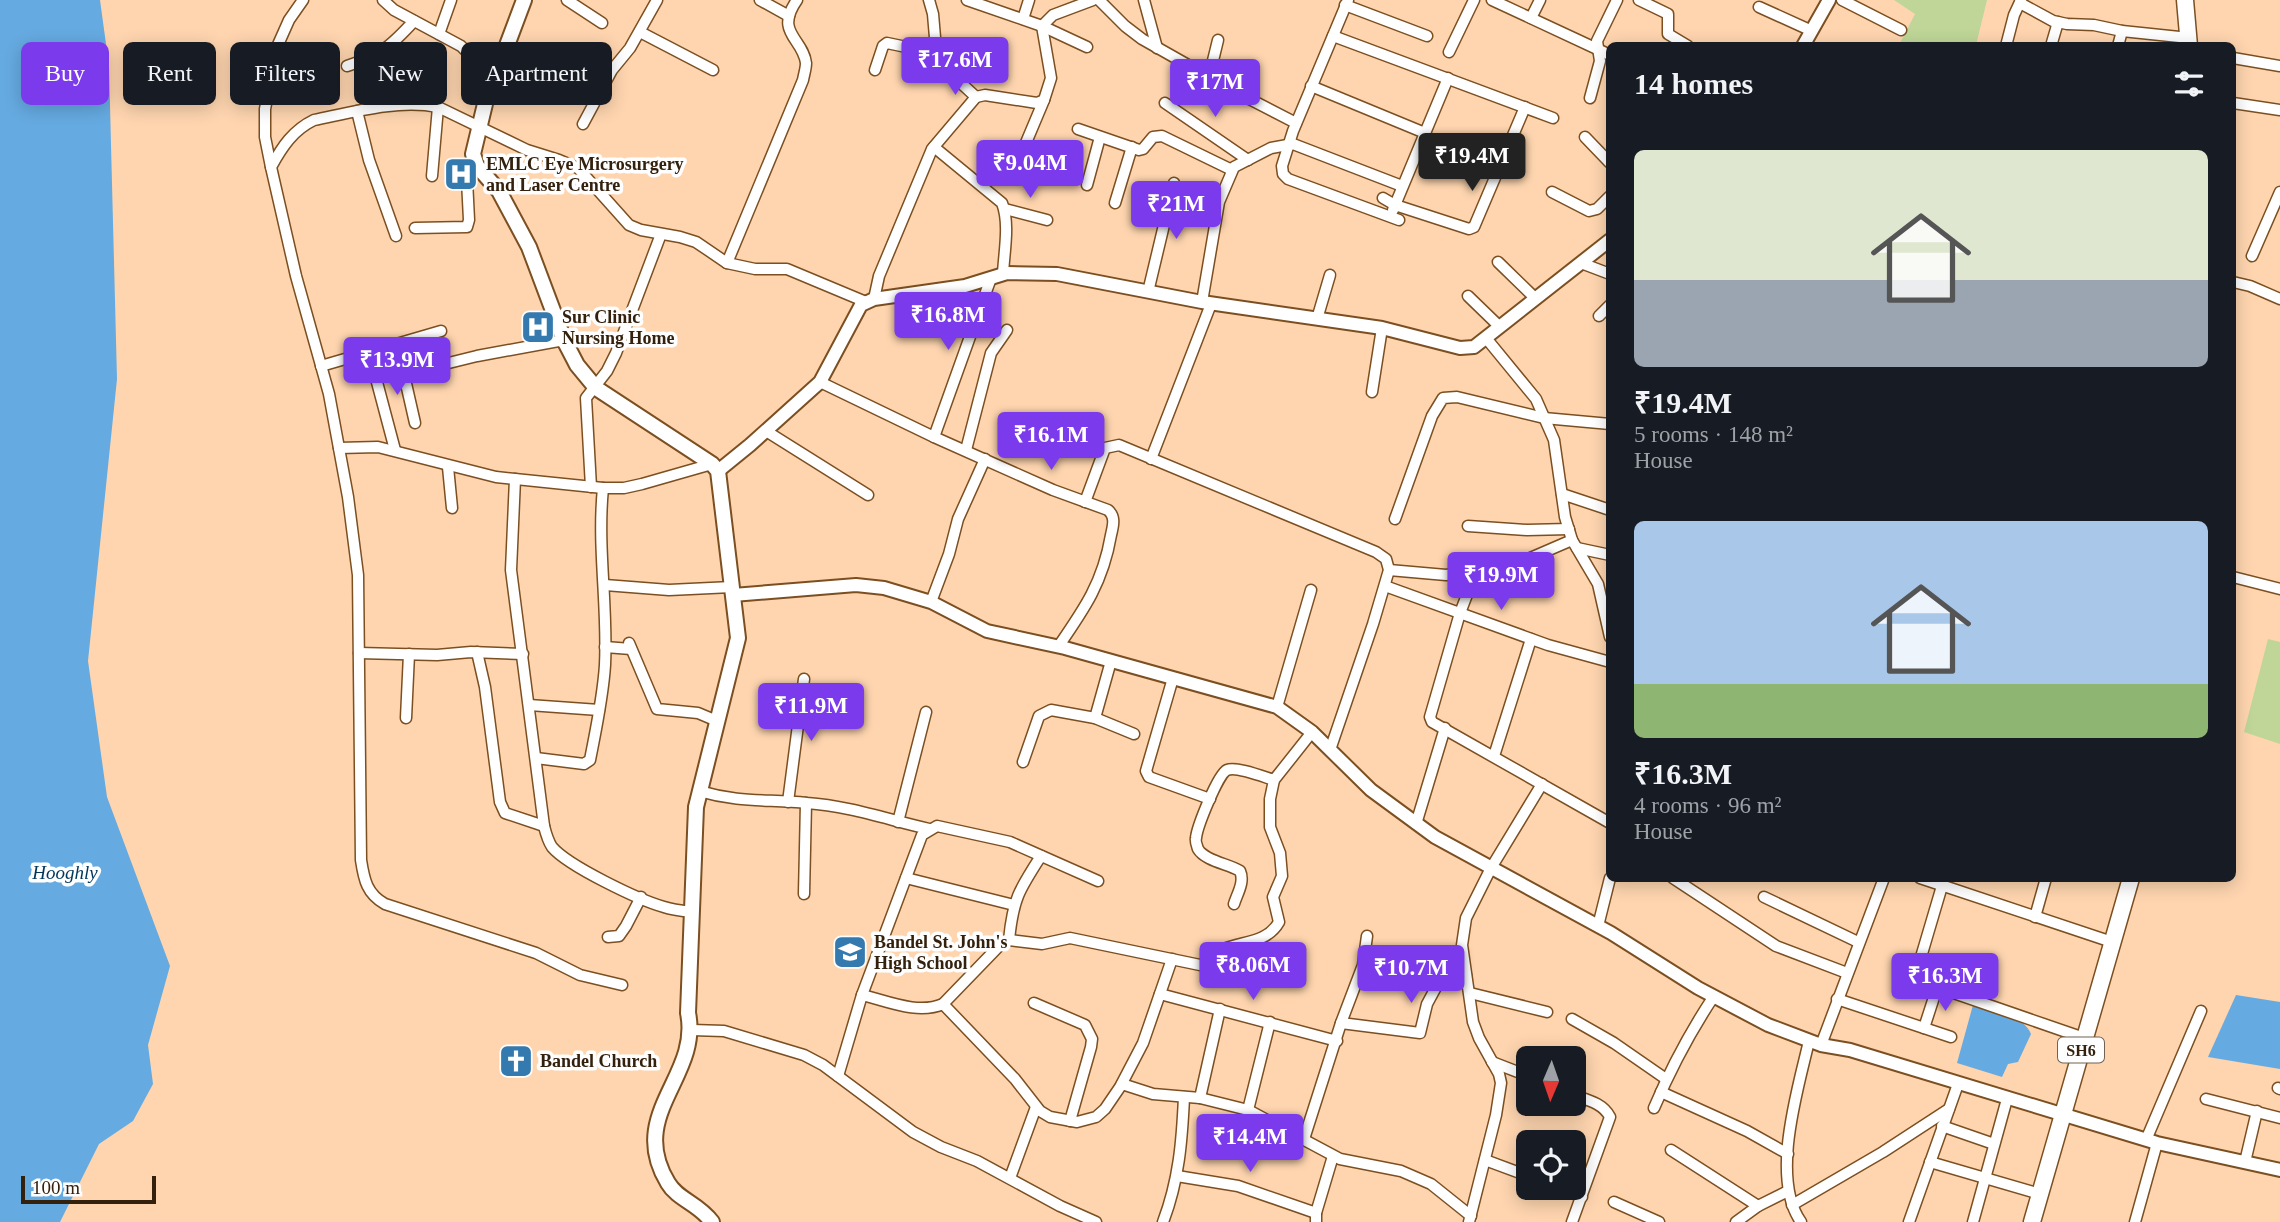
<!DOCTYPE html>
<html lang="en">
<head>
<meta charset="utf-8">
<style>
	body { margin:0; font-family:"Times New Roman",serif; background:#20242c; color:#f1f3f6; height:100vh; display:flex; flex-direction:column; font-size:26px; white-space:nowrap }
	* { box-sizing:border-box; margin:0 }
	p { font-size:23px; color:#9ea1a6 }
	.icon { flex:none; width:38px; height:38px; fill:none; stroke:currentColor; stroke-width:2; stroke-linecap:round; stroke-linejoin:round }
	.map { position:relative; flex:1; overflow:hidden }
	.details { position:absolute; left:1606px; top:42px; width:630px; height:840px; display:flex; flex-direction:column; background:#171b24; border-radius:10px; box-shadow:0 4px 18px #0003 }
	.details>* { flex:none }
	.banner { position:absolute; left:21px; top:42px; width:665px; height:63px; display:flex; gap:14px }
	.needle { width:46px; rotate:182deg }
	.tools { position:absolute; left:1516px; top:1046px; display:grid; gap:14px }
	.tools a { display:grid; place-items:center; width:70px; height:70px; border-radius:10px; background:#171b24; box-shadow:0 4px 18px #0003; font-size:35px }
	.scale { position:absolute; left:21px; bottom:18px; width:135px; box-sizing:border-box; padding-left:7px; border:4px solid #33200d; border-top:0; font-size:19px; line-height:24px; white-space:nowrap; color:#33200d; -webkit-text-stroke:5px #fefefe; paint-order:stroke }
	.price { position:absolute; translate:-50% -60px; padding:0 16px; border-radius:7px; background:#7c3aed; color:#fff; font-size:23px; line-height:46px; filter:drop-shadow(0 2px 4px #0008) }
	.price::after { content:''; position:absolute; left:50%; top:42px; width:21px; height:16px; margin-left:-10px; background:inherit; clip-path:polygon(0 0,100% 0,50% 100%) }
	.price.selected { background:#222; color:#fff }
	ul { padding:0; list-style:none }
	li { display:grid; align-content:center; gap:14px; height:371px; padding:0 28px }
	li span { display:grid; place-items:center; height:217px; border-radius:10px; color:#555 }
	li>.icon { margin-inline-start:auto }
	span .icon { width:126px; height:126px; fill:#fffc; stroke-width:1 }
	li b { font-size:30px }
	h2 { display:flex; justify-content:space-between; align-items:center; height:84px; padding:0 28px; font-size:30px }
	.tag { padding:0 24px; border-radius:10px; background:#171b24; box-shadow:0 4px 18px #0003; font-size:24px; line-height:63px }
	.tag.selected { background:#7c3aed; color:#fff }
	.map>svg:first-child { display:block }
	.green { fill:#bfd698 }
	.water { fill:#65aae1 }
	.lines { fill:none; stroke-linecap:round; stroke-linejoin:round }
	.minor-casing { stroke:#7b4f21; stroke-width:13 }
	.tertiary-casing { stroke:#7b4f21; stroke-width:16 }
	.secondary-casing { stroke:#7b4f21; stroke-width:18 }
	.primary-casing { stroke:#7b4f21; stroke-width:19 }
	.minor { stroke:#fff; stroke-width:10 }
	.tertiary { stroke:#fff; stroke-width:12 }
	.secondary { stroke:#fff; stroke-width:14 }
	.primary { stroke:#fff; stroke-width:16 }
	.labels { text-anchor:middle; dominant-baseline:central; stroke-width:7; stroke-linejoin:round; paint-order:stroke }
	.shield { fill:#fefefe; stroke:#706355; stroke-width:2 }
	.shield-label { font-size:16px; font-weight:bold; fill:#33200d }
	.poi-label { font-size:18px; font-weight:bold; fill:#33200d; stroke:#fefefe; text-anchor:start }
	.water-label { font-size:19px; font-style:italic; fill:#00375b; stroke:#fefefe }
</style>
</head>
<body>
<div class="map">
<svg width="2280" height="1222" viewBox="0 0 2280 1222">
	<rect width="100%" height="100%" fill="#fed5af"/>
	<g class="green">
		<polygon points="1894,0 1987,0 1976,45 1899,45 1915,14"/>
		<polygon points="2268,639 2280,642 2280,744 2244,732"/>
	</g>
	<g class="water">
		<polygon points="0,0 100,0 109,66 117,379 88,661 107,797 170,966 148,1045 153,1084 133,1121 99,1144 60,1222 0,1222"/>
		<polygon points="2236,995 2280,1002 2280,1069 2208,1057"/>
		<path d="M1973 1005C1991 1011 2024 1015 2031 1034L2018 1062 2008 1064 2002 1077 1957 1063Z"/>
	</g>
	<g class="lines">
		<g class="minor-casing">
			<g id="minor">
				<polyline points="383,0 394,10 461,46 492,77"/>
				<polyline points="567,0 602,23"/>
				<polyline points="760,0 789,16"/>
				<polyline points="929,0 933,14 937,61 976,97"/>
				<polyline points="967,0 1042,26 1087,47"/>
				<polyline points="1099,0 1125,26 1142,39 1234,91 1296,123"/>
				<polyline points="1144,0 1157,48"/>
				<polyline points="1348,0 1293,131 1282,166 1283,174 1288,179 1399,220"/>
				<polyline points="1492,0 1610,55"/>
				<polyline points="1639,0 1668,14 1668,34 1688,46"/>
				<polyline points="1842,0 1901,30"/>
				<polyline points="2020,3 2053,21 2067,24 2094,25 2122,31 2189,38"/>
				<polyline points="1345,5 1427,36"/>
				<polyline points="1759,7 1812,31"/>
				<polyline points="1531,18 1540,0"/>
				<polyline points="1023,19 1029,0"/>
				<polyline points="640,32 713,70"/>
				<polyline points="439,34 451,0"/>
				<polyline points="1333,36 1553,118"/>
				<polyline points="2006,46 2014,15 2021,0"/>
				<polyline points="2051,46 2058,22"/>
				<polyline points="2118,46 2122,31"/>
				<polyline points="1449,52 1474,0"/>
				<polyline points="2233,58 2280,66"/>
				<path d="M347 66C381 55 390 47 414 21"/>
				<polyline points="875,70 883,46 887,43 935,53"/>
				<polyline points="1209,77 1218,40"/>
				<polyline points="1311,86 1425,133"/>
				<polyline points="1590,98 1600,61 1597,41 1617,0"/>
				<polyline points="1165,103 1248,160"/>
				<polyline points="2233,103 2280,110"/>
				<polyline points="357,111 369,160 396,236"/>
				<polyline points="583,124 612,70 630,48 657,0"/>
				<polyline points="1078,129 1139,150 1143,149 1153,137 1162,136 1232,170"/>
				<polyline points="1585,137 1610,163"/>
				<path d="M934 147 1002 203C1010 224 1004 252 1003 274"/>
				<polyline points="1020,157 1044,100"/>
				<polyline points="271,167 265,137 265,109 277,47 289,20 303,0"/>
				<polyline points="432,176 438,107"/>
				<polyline points="1087,185 1100,137"/>
				<polyline points="1552,192 1589,211 1597,209 1610,196"/>
				<polyline points="1383,198 1395,205 1469,229 1474,227 1525,107"/>
				<polyline points="1115,203 1132,147"/>
				<polyline points="1005,209 1047,220"/>
				<polyline points="1393,210 1448,78"/>
				<polyline points="415,228 467,227 469,220 467,180 477,166"/>
				<polyline points="2252,256 2280,192"/>
				<polyline points="1498,262 1536,299"/>
				<path d="M727 263 803 80C804 74 806 69 806 63 803 38 774 33 797 0"/>
				<polyline points="1581,263 1610,274"/>
				<polyline points="2233,282 2250,286 2280,299"/>
				<polyline points="1148,292 1174,183"/>
				<polyline points="1468,296 1500,327"/>
				<polyline points="874,299 879,276 932,149 976,97 985,95 1037,103 1044,100 1051,78 1042,26 1053,15 1093,0"/>
				<polyline points="1202,302 1219,202 1234,167 1271,148 1293,144 1402,186"/>
				<polyline points="1599,316 1610,305"/>
				<polyline points="1317,319 1330,275"/>
				<polyline points="1486,338 1536,399 1554,440 1565,517 1572,540 1598,584 1610,637"/>
				<polyline points="397,344 415,423"/>
				<polyline points="369,352 395,450"/>
				<polyline points="321,366 441,331"/>
				<polyline points="404,374 477,356 564,340"/>
				<path d="M820 382 934 437 1053 490 1108 510C1116 517 1113 526 1111 535 1103 582 1085 608 1058 647"/>
				<polyline points="1372,392 1382,328"/>
				<polyline points="766,431 868,495"/>
				<polyline points="934,437 991,278"/>
				<polyline points="339,448 378,447 496,477 603,488 624,488 642,484 712,464"/>
				<polyline points="966,450 991,353 1007,330"/>
				<polyline points="1151,459 1211,304"/>
				<polyline points="448,467 452,508"/>
				<path d="M515 479 511 570 544 826C546 834 548 841 552 847 568 866 639 900 664 907 673 910 683 911 692 912"/>
				<polyline points="591,487 586,398 607,371 616,353 661,234"/>
				<polyline points="1562,494 1610,510"/>
				<polyline points="1085,502 1105,448 1119,445 1376,552 1386,559 1389,570 1373,624 1330,750"/>
				<polyline points="1395,519 1432,416 1443,398 1457,397 1544,418 1610,424"/>
				<polyline points="1468,526 1527,530 1569,529"/>
				<polyline points="1577,548 1610,555"/>
				<polyline points="1480,561 1460,613 1430,717 1432,722 1610,823"/>
				<polyline points="1389,570 1446,575 1453,574 1464,565 1480,561 1528,559 1572,540"/>
				<polyline points="2233,577 2280,589"/>
				<polyline points="605,585 669,590 732,587"/>
				<polyline points="1385,586 1548,645 1610,662"/>
				<polyline points="931,602 949,554 958,519 985,459"/>
				<polyline points="629,643 657,709 698,713 717,721"/>
				<polyline points="605,647 631,649"/>
				<polyline points="477,652 485,687 500,802 505,813 544,826"/>
				<polyline points="359,653 437,655 471,652 523,654"/>
				<polyline points="1173,678 1146,771 1149,777 1210,799"/>
				<polyline points="529,705 599,710"/>
				<polyline points="1277,707 1311,590"/>
				<polyline points="406,718 409,654"/>
				<polyline points="1095,718 1111,661"/>
				<polyline points="1494,756 1531,639"/>
				<path d="M536 758 584 764 590 760C596 729 603 697 605 665 608 606 597 547 603 488"/>
				<polyline points="1023,762 1039,716 1051,710 1095,718 1134,734"/>
				<path d="M699 791C740 803 767 799 807 803 849 806 889 820 929 829"/>
				<polyline points="788,802 804,679"/>
				<polyline points="898,822 926,712"/>
				<polyline points="1416,824 1445,728"/>
				<polyline points="906,878 1014,905"/>
				<polyline points="1673,878 1776,946 1847,973"/>
				<polyline points="1920,878 2112,942"/>
				<polyline points="1942,886 1916,974 1919,981 2084,1038"/>
				<polyline points="804,894 806,803"/>
				<polyline points="1764,897 1858,942"/>
				<path d="M1234 904C1237 894 1245 882 1240 871 1229 864 1205 861 1198 849 1197 846 1195 841 1196 838 1197 827 1218 774 1227 770 1236 766 1264 777 1274 780"/>
				<polyline points="2035,917 2046,878"/>
				<polyline points="1598,926 1610,878"/>
				<polyline points="608,937 619,936 626,926 641,897"/>
				<path d="M1009 940C1013 899 1019 890 1041 856"/>
				<path d="M622 985 580 975 536 953 385 904C367 894 364 880 361 860L358 575 348 497 329 394 296 276 271 167C282 147 293 130 314 120 353 112 399 99 438 107L527 150 559 160 578 168 629 225 641 230 680 237 696 242 727 263 755 269H787L866 302"/>
				<polyline points="1470,993 1547,1012"/>
				<polyline points="1160,994 1337,1041"/>
				<path d="M862 995C887 1001 918 1015 943 1004L1001 944 1009 940 1042 944 1070 938 1200 965C1210 962 1215 953 1224 949 1244 941 1267 943 1279 922L1273 897 1282 876 1280 853 1270 827V799L1274 780 1312 732"/>
				<polyline points="1837,999 1951,1037"/>
				<polyline points="1034,1003 1085,1025 1092,1039 1091,1047 1070,1121"/>
				<polyline points="943,1004 1015,1079 1040,1111 1050,1117 1077,1122 1096,1117 1105,1109 1120,1087 1143,1043 1172,959"/>
				<polyline points="1572,1019 1614,1043 1666,1079"/>
				<polyline points="1341,1023 1420,1033 1427,1004 1441,978 1466,975"/>
				<polyline points="1924,1028 1937,988"/>
				<polyline points="692,1030 724,1031 804,1055 823,1065 913,1132 941,1147 977,1161 1060,1206 1096,1222"/>
				<polyline points="1821,1045 1884,878"/>
				<polyline points="1492,1062 1528,1076"/>
				<polyline points="838,1076 862,995 922,835 937,826 1010,842 1098,881"/>
				<polyline points="1122,1084 1153,1094 1200,1098 1248,1110 1340,1159 1401,1171 1431,1184 1471,1216"/>
				<polyline points="2278,1088 2280,1089"/>
				<polyline points="1661,1092 1747,1131 1788,1154"/>
				<polyline points="1200,1098 1220,1009"/>
				<polyline points="2206,1099 2280,1118"/>
				<path d="M1654 1108C1671 1068 1690 1032 1714 996"/>
				<polyline points="1248,1110 1270,1022"/>
				<polyline points="1942,1126 1994,1144"/>
				<polyline points="1304,1139 1341,1023 1363,965 1367,936"/>
				<polyline points="2146,1140 2201,1011"/>
				<polyline points="1671,1150 1758,1206"/>
				<polyline points="1485,1160 1528,1176"/>
				<polyline points="1930,1162 2040,1194"/>
				<polyline points="2245,1162 2257,1111"/>
				<polyline points="1177,1176 1238,1186 1316,1213"/>
				<polyline points="1010,1178 1036,1107"/>
				<polyline points="1559,1188 1582,1197"/>
				<polyline points="1614,1202 1659,1222"/>
				<polyline points="1792,1205 1883,1152 1949,1109"/>
				<path d="M1163 1222C1179 1180 1182 1141 1184 1097"/>
				<polyline points="1316,1222 1316,1213 1333,1156"/>
				<polyline points="1469,1222 1496,1115 1501,1083 1499,1074 1479,1038 1473,1022 1462,945 1466,918 1491,868 1542,784"/>
				<path d="M1572 1222 1610 1117C1603 1103 1587 1100 1573 1095"/>
				<polyline points="1736,1222 1758,1206 1788,1191"/>
				<path d="M1801 1222C1770 1178 1798 1089 1809 1041"/>
				<polyline points="1909,1222 1958,1084"/>
				<polyline points="1973,1222 2007,1099"/>
				<polyline points="2135,1222 2157,1143"/>
			</g>
		</g>
		<g class="tertiary-casing">
			<g id="tertiary">
				<polyline points="1803,46 1829,0"/>
				<polyline points="718,471 750,445 820,382 861,305 874,299 965,286 1007,273 1057,274 1202,302 1382,328 1460,348 1474,347 1610,240"/>
				<polyline points="733,595 856,585 884,588 931,602 987,631 1065,648 1277,707 1312,732 1371,790 1435,837 1611,933 1698,988 1768,1025 1821,1045 1850,1050 2157,1143 2280,1170"/>
			</g>
		</g>
		<g class="secondary-casing">
			<path id="secondary" d="M524 0 506 48 490 83 473 154 477 166 499 191 529 247 564 340 577 365 596 388 712 464 718 471 738 638 696 807 688 1013C701 1077 626 1114 668 1183 678 1200 698 1203 712 1222"/>
		</g>
		<g class="primary-casing">
			<g id="primary">
				<polyline points="2185,0 2189,46"/>
				<polyline points="2032,1222 2131,878"/>
			</g>
		</g>
		<use href="#minor" class="minor"/>
		<use href="#tertiary" class="tertiary"/>
		<use href="#secondary" class="secondary"/>
		<use href="#primary" class="primary"/>
	</g>
	<defs>
		<g id="hospital-square" transform="scale(1.75)"><rect x="-9" y="-9" width="18" height="18" rx="4" fill="#347aaf" stroke="#fefefe"/><path d="M-5-5h3v3.5h4V-5h3V5h-3V1.5h-4V5h-3Z" fill="#fff"/></g>
		<g id="school-square" transform="scale(1.75)"><rect x="-9" y="-9" width="18" height="18" rx="4" fill="#347aaf" stroke="#fefefe"/><path d="M0-5L7-2L0 1L-7-2ZM-4 1L0 2.5L4 1V4Q0 6-4 4Z" fill="#fff"/></g>
		<g id="church-square" transform="scale(1.75)"><rect x="-9" y="-9" width="18" height="18" rx="4" fill="#347aaf" stroke="#fefefe"/><path d="M-1.2-6h2.4v3.5h3.3v2.4h-3.3V6h-2.4V-.1h-3.3v-2.4h3.3Z" fill="#fff"/></g>
	</defs>
	<g fill-rule="evenodd">
		<use href="#hospital-square" x="461" y="174"/>
		<use href="#hospital-square" x="538" y="327"/>
		<use href="#school-square" x="850" y="952"/>
		<use href="#church-square" x="516" y="1061"/>
	</g>
	<g class="labels">
		<rect class="shield" x="2058" y="1037.5" width="46" height="25" rx="5"/>
		<g class="shield-label">
			<text x="2081" y="1050">SH6</text>
		</g>
		<g class="poi-label">
			<text x="486" y="164">EMLC Eye Microsurgery<tspan x="486" dy="21">and Laser Centre</tspan></text>
			<text x="562" y="317">Sur Clinic<tspan x="562" dy="21">Nursing Home</tspan></text>
			<text x="874" y="942">Bandel St. John's<tspan x="874" dy="21">High School</tspan></text>
			<text x="540" y="1061">Bandel Church</text>
		</g>
		<g class="water-label">
			<text x="65" y="872">Hooghly</text>
		</g>
	</g>
</svg>
<div class="tools">
<a><svg class="needle" viewBox="-14 -14 28 28"><path d="M0-13l5 13h-10z" fill="#e53935"/><path d="M0 13l5-13h-10z" fill="#9ea1a6"/></svg></a>
<a><svg class="icon" aria-label="locate" viewBox="0 0 24 24"><circle cx="12" cy="12" r="6"/><path d="M12 2v4M12 18v4M2 12h4M18 12h4"/></svg></a>
</div>
<div class="scale">100 m</div>
<b class="price" style="left:955px;top:97px">₹17.6M</b>
<b class="price" style="left:1215px;top:119px">₹17M</b>
<b class="price selected" style="left:1472px;top:193px">₹19.4M</b>
<b class="price" style="left:1030px;top:200px">₹9.04M</b>
<b class="price" style="left:1176px;top:241px">₹21M</b>
<b class="price" style="left:948px;top:352px">₹16.8M</b>
<b class="price" style="left:397px;top:397px">₹13.9M</b>
<b class="price" style="left:1051px;top:472px">₹16.1M</b>
<b class="price" style="left:1501px;top:612px">₹19.9M</b>
<b class="price" style="left:811px;top:743px">₹11.9M</b>
<b class="price" style="left:1253px;top:1002px">₹8.06M</b>
<b class="price" style="left:1411px;top:1005px">₹10.7M</b>
<b class="price" style="left:1945px;top:1013px">₹16.3M</b>
<b class="price" style="left:1250px;top:1174px">₹14.4M</b>
<div class="banner">
<a class="tag selected">Buy</a>
<a class="tag">Rent</a>
<a class="tag">Filters</a>
<a class="tag">New</a>
<a class="tag">Apartment</a>
</div>
<section class="details">
<h2>14 homes<svg class="icon" aria-label="filters" viewBox="0 0 24 24"><path d="M4 7h16M4 17h16"/><circle cx="9" cy="7" r="2"/><circle cx="15" cy="17" r="2"/></svg></h2>
<ul>
<li><span style="background:linear-gradient(#dfe7d0 60%,#9aa5b1 0)"><svg class="icon" aria-label="home" viewBox="0 0 24 24"><path d="M3 11l9-7 9 7M6 9v11h12V9"/></svg></span><div><b>₹19.4M</b><p>5 rooms · 148 m²</p><p>House</p></div></li>
<li><span style="background:linear-gradient(#a9c7e8 75%,#8fb573 0)"><svg class="icon" aria-label="home" viewBox="0 0 24 24"><path d="M3 11l9-7 9 7M6 9v11h12V9"/></svg></span><div><b>₹16.3M</b><p>4 rooms · 96 m²</p><p>House</p></div></li>
</ul>
</section>
</div>
</body>
</html>
